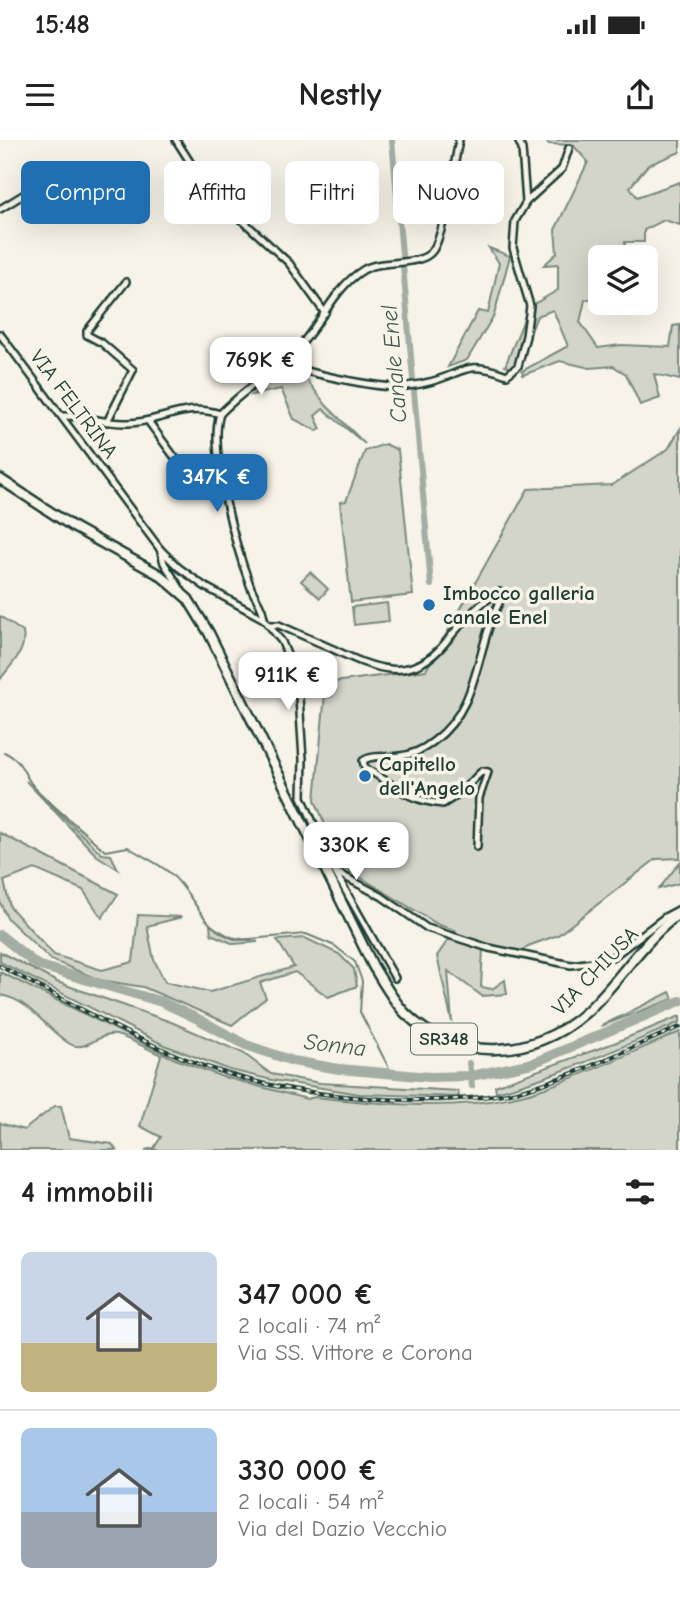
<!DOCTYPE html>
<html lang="it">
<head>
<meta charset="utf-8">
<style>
	body { margin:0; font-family:"Comic Neue",sans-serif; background:#f6f6f6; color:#222; height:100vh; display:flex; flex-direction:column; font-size:26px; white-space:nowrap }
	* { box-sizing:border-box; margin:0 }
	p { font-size:23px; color:#767676 }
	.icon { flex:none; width:38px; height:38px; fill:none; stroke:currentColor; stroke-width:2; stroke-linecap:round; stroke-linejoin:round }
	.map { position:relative; height:1010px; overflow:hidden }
	.sheet { display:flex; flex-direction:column; background:#fff; flex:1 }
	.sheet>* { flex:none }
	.hud { position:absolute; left:21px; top:21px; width:639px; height:63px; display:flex; gap:14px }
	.buttons { position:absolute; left:588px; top:105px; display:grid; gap:14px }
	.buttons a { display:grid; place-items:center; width:70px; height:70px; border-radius:10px; background:#fff; box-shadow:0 7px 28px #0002; font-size:35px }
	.price { position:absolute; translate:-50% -60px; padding:0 16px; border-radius:14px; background:#fff; color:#222; font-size:23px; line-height:46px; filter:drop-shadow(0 2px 4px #0008) }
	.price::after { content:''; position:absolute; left:50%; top:42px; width:21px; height:16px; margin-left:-10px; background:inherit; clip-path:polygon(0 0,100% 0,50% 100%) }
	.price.on { background:#1f6fb2; color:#fff }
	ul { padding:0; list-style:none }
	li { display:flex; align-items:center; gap:21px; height:175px; padding:0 21px }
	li+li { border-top:2px solid #e0e0e0 }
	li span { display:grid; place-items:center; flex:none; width:196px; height:140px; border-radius:10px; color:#555 }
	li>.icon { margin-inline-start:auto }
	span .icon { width:84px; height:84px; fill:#fffc; stroke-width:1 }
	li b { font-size:30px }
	h2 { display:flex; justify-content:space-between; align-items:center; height:84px; padding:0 21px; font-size:30px }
	.chip { padding:0 24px; border-radius:10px; background:#fff; box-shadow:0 7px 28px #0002; font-size:24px; line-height:63px }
	.chip.on { background:#1f6fb2; color:#fff }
	.status { display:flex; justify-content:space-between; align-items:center; height:49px; padding:0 35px; background:#fff; direction:ltr }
	.status svg { height:19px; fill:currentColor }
	header { display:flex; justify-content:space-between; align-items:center; height:91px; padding:0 21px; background:#fff; font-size:32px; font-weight:600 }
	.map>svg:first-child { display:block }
	.green { fill:#d3d5ca; stroke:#79897f; stroke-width:2 }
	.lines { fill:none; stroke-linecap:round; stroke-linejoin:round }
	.stream { stroke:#6f8077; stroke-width:2 }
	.canal { stroke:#a4ada3; stroke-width:6 }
	.river { stroke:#a4ada3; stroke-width:10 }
	.minor-casing { stroke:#1f3d34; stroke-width:10 }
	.primary-casing { stroke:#1f3d34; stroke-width:13 }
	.minor { stroke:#f7f3e8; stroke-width:5 }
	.primary { stroke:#f7f3e8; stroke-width:8 }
	.rail-casing { stroke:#1f3d34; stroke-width:4.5 }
	.rail { stroke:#f7f3e8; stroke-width:2; stroke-dasharray:5; stroke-linecap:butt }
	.poi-dot { fill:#1f6fb2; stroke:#f7f3e8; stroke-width:2.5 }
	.labels { text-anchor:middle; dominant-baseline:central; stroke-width:7; stroke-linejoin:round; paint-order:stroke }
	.shield { fill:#f7f3e8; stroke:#60746a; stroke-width:2 }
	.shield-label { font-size:19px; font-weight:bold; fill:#1f3d34 }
	.street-label { font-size:21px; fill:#1f3d34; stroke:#f7f3e8 }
	.poi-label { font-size:21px; font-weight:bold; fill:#1f3d34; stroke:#f7f3e8; text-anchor:start }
	.water-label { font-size:23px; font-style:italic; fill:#405950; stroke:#f7f3e8 }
</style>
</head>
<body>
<div class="status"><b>15:48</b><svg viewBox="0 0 49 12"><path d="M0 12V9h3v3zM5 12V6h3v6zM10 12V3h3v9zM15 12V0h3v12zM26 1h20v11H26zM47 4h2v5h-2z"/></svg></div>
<header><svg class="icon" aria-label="menu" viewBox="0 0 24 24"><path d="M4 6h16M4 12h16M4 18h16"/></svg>Nestly<svg class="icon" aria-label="share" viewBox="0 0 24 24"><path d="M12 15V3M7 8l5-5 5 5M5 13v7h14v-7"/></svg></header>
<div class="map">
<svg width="680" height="1010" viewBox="0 0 680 1010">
	<rect width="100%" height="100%" fill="#f7f3e8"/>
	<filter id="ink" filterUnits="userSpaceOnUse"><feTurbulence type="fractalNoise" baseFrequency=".0143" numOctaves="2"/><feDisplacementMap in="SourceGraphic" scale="14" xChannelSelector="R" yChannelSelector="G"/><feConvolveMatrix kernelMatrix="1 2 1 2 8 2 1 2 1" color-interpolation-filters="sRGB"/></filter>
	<g filter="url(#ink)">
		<g class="green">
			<polygon points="546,0 680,0 680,12 648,25 630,47 637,57 680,42 680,85 664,80 644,90 644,102 625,102 624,117 600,117 600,161 597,157 585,160 580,182 598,208 621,205 670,207 673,186 680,185 680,240 654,234 660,258 640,265 626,234 613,226 590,228 560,221 523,235 522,231 568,206 553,170 537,176 516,229 505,226 529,167 558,150 558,124 544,125 557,113 555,90 588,22 573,5 548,4"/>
			<polygon points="489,108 510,116 494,175 467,220 448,227 478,171 488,173 499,123"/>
			<polygon points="283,227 304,236 326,265 365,304 323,269 315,276 321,289 317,291 294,279 281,249 252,255"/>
			<polygon points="680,289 680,718 656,719 558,795 528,806 520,812 483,809 481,847 492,849 505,840 507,854 482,856 448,831 452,882 437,816 455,790 439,785 342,726 315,660 326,543 426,530 528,349 612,345 668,309"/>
			<polygon points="385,304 398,310 413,455 351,462 340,362 346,361 365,311"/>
			<polygon points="310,432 328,449 320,458 301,441"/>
			<polygon points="387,463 389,481 354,485 352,467"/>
			<path d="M0 476 23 492C27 512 10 525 0 540Z"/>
			<polygon points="26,641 102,714 111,715 118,729 96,715"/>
			<polygon points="0,693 118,754 102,778 83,750 35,729 4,741 10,767 54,815 102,830 133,822 138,775 182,777 147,786 154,820 165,842 210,852 294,827 277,800 305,798 339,814 354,829 357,846 328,857 295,832 260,843 266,858 232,885 143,847 100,840 51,820 7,778 0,762"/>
			<polygon points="680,722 680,743 659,749"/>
			<polygon points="210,785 231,797 258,802 234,804 211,794"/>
			<polygon points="0,812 57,842 171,882 243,913 271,934 320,943 458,951 459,957 360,954 272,940 230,930 164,905 0,822"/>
			<path d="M0 832 173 918 220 936 307 959 315 957C389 965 470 973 542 949 589 933 634 911 680 892V1010H145L154 1008 161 997 140 986 161 915C147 909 130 898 116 895 99 892 86 913 70 904 45 889 31 860 0 855Z"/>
			<polygon points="670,852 673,859 601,886"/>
			<path d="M680 876V882C620 908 560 935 496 952L495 946 614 903Z"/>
			<polygon points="55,966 61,966 69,998 112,1004 116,1010 0,1010 0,983 24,990"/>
		</g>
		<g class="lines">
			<path class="stream" d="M4 612C25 622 21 633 35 648 57 670 82 690 105 711L128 707C142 716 157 723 170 733 196 755 200 790 238 800L306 794 335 806 355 822 362 841 360 872 392 934"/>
			<g class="canal">
				<polyline points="392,0 431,445"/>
				<polyline points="469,923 472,946"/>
			</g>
			<polyline class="river" points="0,795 37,825 162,862 200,880 246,905 293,921 339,929 430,937 471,936 533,923 680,861"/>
			<g class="minor-casing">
				<g id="minor">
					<polyline points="176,0 206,47 289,123 325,173"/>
					<polyline points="526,62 562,29 569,8"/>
					<polyline points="0,69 41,44"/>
					<polyline points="0,194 160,409 164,423 182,451"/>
					<path d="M283 221C298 233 377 247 398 247 407 246 417 245 425 243 464 235 463 218 507 235L518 226 526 196 530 166 513 108 515 81 526 62 522 9 518 0"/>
					<path d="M62 276C83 275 106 284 128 283 162 282 186 262 220 274"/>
					<polyline points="148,281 198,349 215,348 223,345"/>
					<polyline points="107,282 133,230 102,203 87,195 87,191 126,142"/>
					<polyline points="160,409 178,427 204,446 264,479 282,502 298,542 303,619 302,657 335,732 395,838"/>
					<path d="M264 479C263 464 254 458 250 445 236 408 208 309 220 274 242 251 271 234 294 212 320 188 332 149 363 130 382 118 421 128 433 110 445 92 454 24 459 0"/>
					<path d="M271 485H279C297 493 315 501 333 509 374 529 411 545 445 503 459 487 480 460 500 452L503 456C474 504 483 564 434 601 424 609 412 615 400 616 388 618 372 614 363 621L365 628C396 645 405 660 443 664L459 654 482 631 488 632 479 658 477 707"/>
					<polyline points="336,732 381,756 427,788 489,808 571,825 601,821 614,816 665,777 680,769"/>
				</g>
			</g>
			<g class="primary-casing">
				<path id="primary" d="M0 339 75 388 160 435 188 459 209 493 373 826C383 842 393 861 406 874 456 923 534 919 585 873 619 843 642 800 680 773"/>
			</g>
			<use href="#minor" class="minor"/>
			<use href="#primary" class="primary"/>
			<g class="rail-casing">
				<path id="rail" d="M0 826C73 864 146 908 225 933 275 949 328 956 381 959 427 961 473 961 518 951 574 937 627 909 680 887"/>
			</g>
			<use href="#rail" class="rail"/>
		</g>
	</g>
	<g class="poi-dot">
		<circle cx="429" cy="465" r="7"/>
		<circle cx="365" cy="636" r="7"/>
	</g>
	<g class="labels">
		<rect class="shield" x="411" y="883.5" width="66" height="31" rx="5"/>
		<g class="shield-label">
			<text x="444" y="899">SR348</text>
		</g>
		<g class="street-label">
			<text transform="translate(74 264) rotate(53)">VIA FELTRINA</text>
			<text transform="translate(595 831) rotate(-46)">VIA CHIUSA</text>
		</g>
		<g class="poi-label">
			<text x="443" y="453">Imbocco galleria<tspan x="443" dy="24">canale Enel</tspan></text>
			<text x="379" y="624">Capitello<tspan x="379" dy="24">dell'Angelo</tspan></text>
		</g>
		<g class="water-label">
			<text transform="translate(394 224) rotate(-95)">Canale Enel</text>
			<text transform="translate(335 905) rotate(7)">Sonna</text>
		</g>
	</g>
</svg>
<div class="buttons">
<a><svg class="icon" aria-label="layers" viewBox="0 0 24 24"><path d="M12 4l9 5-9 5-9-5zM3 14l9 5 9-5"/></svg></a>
</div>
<b class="price" style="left:261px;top:257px">769K €</b>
<b class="price on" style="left:217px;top:374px">347K €</b>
<b class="price" style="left:288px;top:572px">911K €</b>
<b class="price" style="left:356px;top:742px">330K €</b>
<div class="hud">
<a class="chip on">Compra</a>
<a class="chip">Affitta</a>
<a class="chip">Filtri</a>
<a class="chip">Nuovo</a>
</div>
</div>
<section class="sheet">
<h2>4 immobili<svg class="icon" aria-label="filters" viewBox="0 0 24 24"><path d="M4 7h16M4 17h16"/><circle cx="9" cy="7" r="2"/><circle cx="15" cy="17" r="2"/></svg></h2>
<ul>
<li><span style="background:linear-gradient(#c9d6e8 65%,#c2b280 0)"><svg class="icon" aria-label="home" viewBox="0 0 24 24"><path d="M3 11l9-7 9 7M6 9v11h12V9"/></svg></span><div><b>347 000 €</b><p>2 locali · 74 m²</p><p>Via SS. Vittore e Corona</p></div></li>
<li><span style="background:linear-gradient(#a9c7e8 60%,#9aa5b1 0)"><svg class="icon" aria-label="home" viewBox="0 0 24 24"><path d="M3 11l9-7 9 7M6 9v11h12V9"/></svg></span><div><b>330 000 €</b><p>2 locali · 54 m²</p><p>Via del Dazio Vecchio</p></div></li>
</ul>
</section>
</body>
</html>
